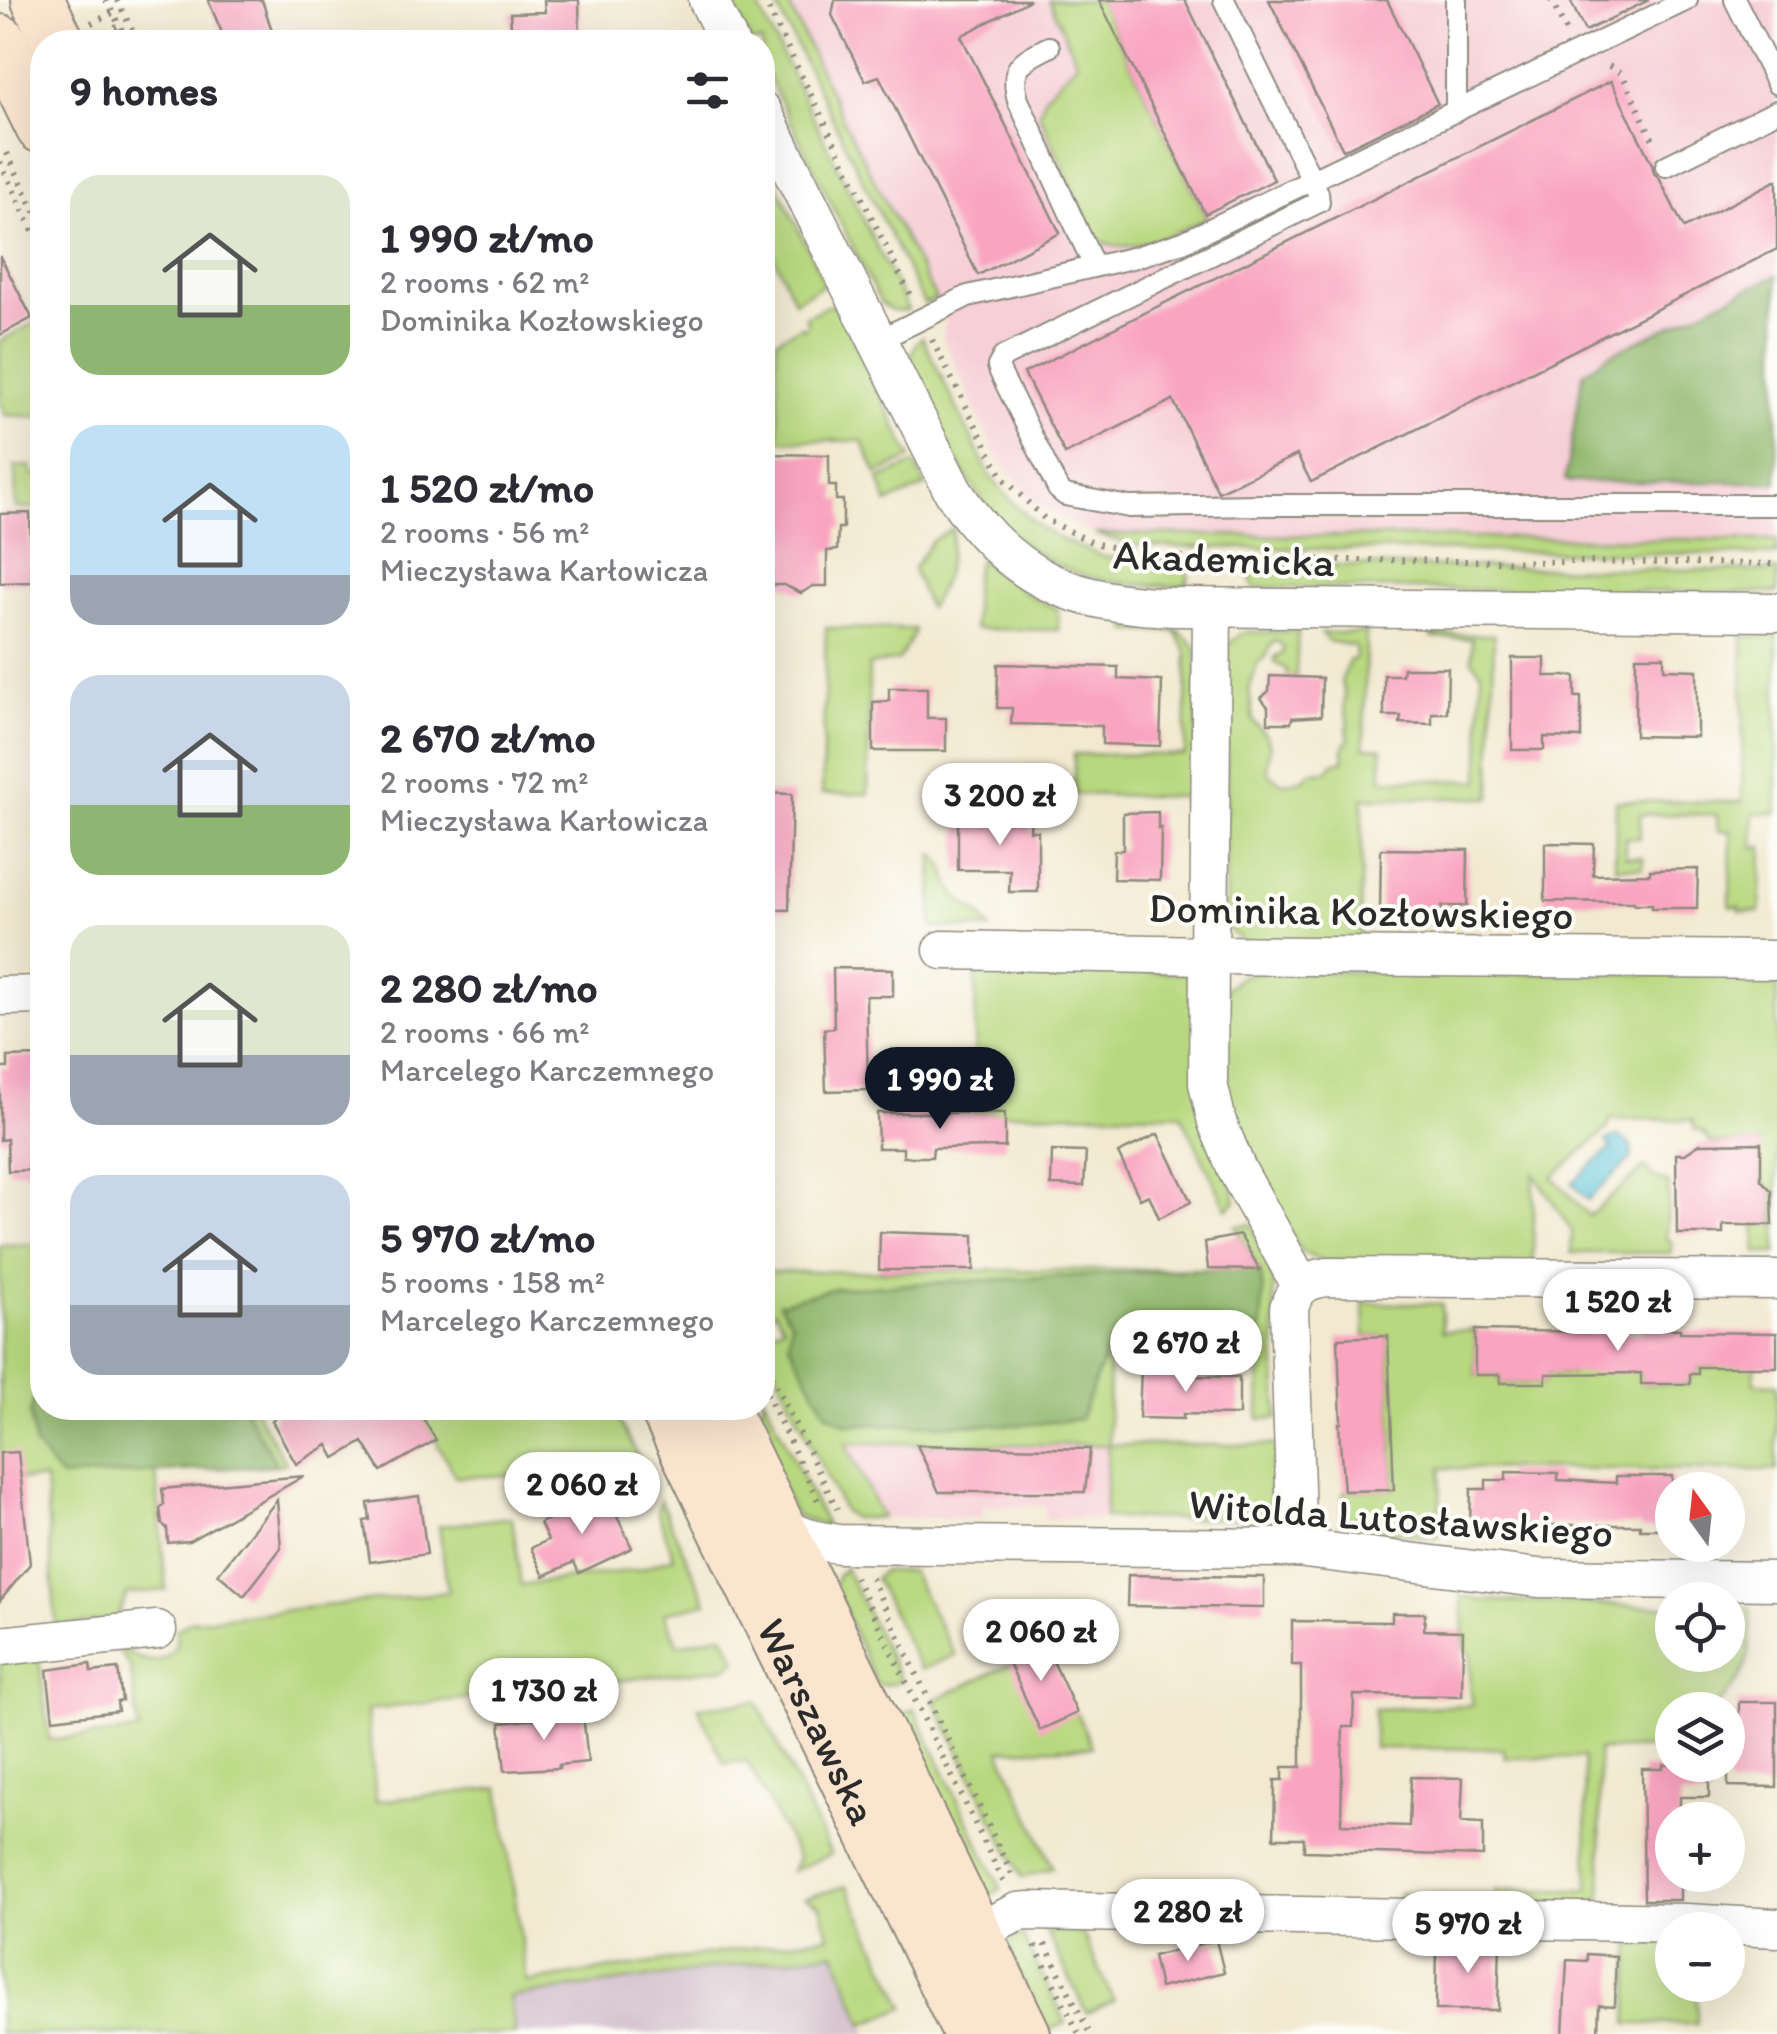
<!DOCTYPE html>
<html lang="en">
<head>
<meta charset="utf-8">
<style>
	body { margin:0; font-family:Itim,sans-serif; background:#f2f2f3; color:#2b2b33; height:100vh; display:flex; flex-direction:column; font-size:38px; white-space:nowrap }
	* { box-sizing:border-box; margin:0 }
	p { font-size:32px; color:#7c7c81 }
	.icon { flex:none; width:55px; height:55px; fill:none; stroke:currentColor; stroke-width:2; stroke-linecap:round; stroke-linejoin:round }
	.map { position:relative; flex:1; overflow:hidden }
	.panel { position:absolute; left:30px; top:30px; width:745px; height:1390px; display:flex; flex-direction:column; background:#fff; border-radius:40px; box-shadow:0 10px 40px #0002 }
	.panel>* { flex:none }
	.needle { width:65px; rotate:345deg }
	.controls { position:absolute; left:1655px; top:1472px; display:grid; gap:20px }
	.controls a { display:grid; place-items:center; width:90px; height:90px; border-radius:50%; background:#fff; box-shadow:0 10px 40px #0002; font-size:50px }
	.price { position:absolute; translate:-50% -85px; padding:0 22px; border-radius:35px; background:#fff; color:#222; font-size:32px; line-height:65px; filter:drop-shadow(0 2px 5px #0008) }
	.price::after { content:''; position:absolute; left:50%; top:60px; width:30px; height:22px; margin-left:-15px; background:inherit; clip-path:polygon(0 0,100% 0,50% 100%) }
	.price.current { background:#111827; color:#fff }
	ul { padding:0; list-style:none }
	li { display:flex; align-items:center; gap:30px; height:250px; padding:0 40px }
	li span { display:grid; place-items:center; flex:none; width:280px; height:200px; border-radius:30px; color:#555 }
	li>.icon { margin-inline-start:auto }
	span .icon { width:120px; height:120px; fill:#fffc; stroke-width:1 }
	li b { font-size:42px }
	h2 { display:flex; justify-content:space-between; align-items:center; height:120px; padding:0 40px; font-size:42px }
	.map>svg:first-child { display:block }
	.built { fill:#f6cfd7 }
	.industrial { fill:#d1bdc9 }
	.green { fill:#b8d87f; stroke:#728255; stroke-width:2.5 }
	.forest { fill:#92b86e; stroke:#5e724c; stroke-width:2.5 }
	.water { fill:#5dc4da; stroke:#447882; stroke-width:2.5 }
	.building { fill:#f9a5c1 }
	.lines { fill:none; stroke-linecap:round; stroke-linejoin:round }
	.service-casing { stroke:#8e8a7e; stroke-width:24 }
	.minor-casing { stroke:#8e8a7e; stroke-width:41 }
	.secondary-casing { stroke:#8e8a7e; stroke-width:56 }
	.path { stroke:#8e8a7e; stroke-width:6; stroke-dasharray:2.5 8; stroke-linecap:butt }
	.service { stroke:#fff; stroke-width:20 }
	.minor { stroke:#fff; stroke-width:38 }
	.secondary { stroke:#fbe5cf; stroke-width:52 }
	.labels { text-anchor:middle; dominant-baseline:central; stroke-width:8; stroke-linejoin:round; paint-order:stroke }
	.street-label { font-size:42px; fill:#2b2b2b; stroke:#fdfcf7 }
</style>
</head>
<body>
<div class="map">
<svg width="1777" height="2034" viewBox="0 0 1777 2034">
	<rect width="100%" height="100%" fill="#fdfcf7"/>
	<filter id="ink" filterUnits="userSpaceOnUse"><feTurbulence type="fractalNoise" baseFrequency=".01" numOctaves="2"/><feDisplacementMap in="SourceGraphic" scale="20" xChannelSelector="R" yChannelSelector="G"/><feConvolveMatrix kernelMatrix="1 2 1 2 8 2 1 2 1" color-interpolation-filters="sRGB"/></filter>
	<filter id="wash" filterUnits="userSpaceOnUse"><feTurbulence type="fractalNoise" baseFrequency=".0048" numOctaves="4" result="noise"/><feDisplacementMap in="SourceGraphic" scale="40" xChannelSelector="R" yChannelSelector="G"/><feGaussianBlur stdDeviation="2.25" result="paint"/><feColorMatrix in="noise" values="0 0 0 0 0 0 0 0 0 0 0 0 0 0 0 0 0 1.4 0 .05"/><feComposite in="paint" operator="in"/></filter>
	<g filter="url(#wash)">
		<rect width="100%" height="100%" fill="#f2e9d0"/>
		<g class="built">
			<polygon points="785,0 1777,0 1777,540 1094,534 1037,505 997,457 942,336 946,322 941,309 844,122"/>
			<polygon points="845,1443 1109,1445 1105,1518 1045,1519 1045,1506 983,1506 983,1518 882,1518"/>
		</g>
		<polygon class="industrial" points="836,1952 868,2034 515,2034 510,1997"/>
		<g class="green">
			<path d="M730 0H755L908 310C896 313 889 310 880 302L763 66 762 42H751Z"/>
			<polygon points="774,0 785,0 789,5 844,122 936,299 924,304"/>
			<path d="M1049 0H1099L1207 219C1176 231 1121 263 1093 235L1039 113 1046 94 1077 62Z"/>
			<polygon points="763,156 824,282 822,286 794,301 763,231"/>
			<polygon points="829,305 837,306 911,458 877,474 862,441 779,440 776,340 801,326 804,329 808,324 805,317"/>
			<polygon points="42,319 42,417 4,415 2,406 0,405 0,341"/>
			<path d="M922 337 990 476 1015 505 1042 529 1067 542 1104 557 1185 563 1188 567V581L1183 586C1152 586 1121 585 1091 577 993 553 957 460 914 379 911 363 908 349 922 337Z"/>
			<polygon points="914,464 926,486 887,503 879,479"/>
			<polygon points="31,466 32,475 42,476 42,508 16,508 15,467"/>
			<path d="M953 528C951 555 946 586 928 608L913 569 932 541Z"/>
			<polygon points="1094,534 1777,540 1777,555 1173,547 1134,545"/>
			<polygon points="979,559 1030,596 1058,609 1058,630 974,629 974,576"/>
			<polygon points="1251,564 1777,571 1777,593 1254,587 1251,582"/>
			<path d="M1127 622C1163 625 1173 619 1197 649L1196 814H1185L1184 797 1074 794V754L1185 755 1187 653 1175 631H1128Z"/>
			<polygon points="826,628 914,629 914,633 899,660 869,665 868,794 822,794"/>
			<polygon points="1243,632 1298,632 1296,677 1287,677 1286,669 1275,663 1275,657 1282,654 1284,650 1280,643 1275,641 1270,646 1267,656 1258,662 1249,690 1253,721 1267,737 1270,745 1267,768 1269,774 1283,783 1293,782 1304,779 1310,772 1328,771 1333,763 1344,760 1343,749 1349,739 1347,728 1349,723 1344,707 1345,694 1341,682 1349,661 1356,658 1355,646 1328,641 1321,633 1366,633 1364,747 1382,748 1382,779 1480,781 1481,672 1472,660 1472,639 1432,638 1429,634 1494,635 1491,798 1363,798 1360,935 1367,935 1367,946 1248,943 1232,933 1225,923 1228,644"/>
			<polygon points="1743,636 1777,636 1777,813 1754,813 1753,847 1763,847 1760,912 1740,911 1740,907 1730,906 1731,831 1718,831 1717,815 1640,814 1640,838 1625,838 1625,857 1643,858 1643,868 1615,867 1616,801 1742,802"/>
			<path d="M933 854C951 868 943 880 956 895 969 910 979 909 990 929L932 927Z"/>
			<polygon points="976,968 1187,973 1192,986 1236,1201 1227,1209 1181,1114 974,1113"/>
			<path d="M1259 971 1777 975V1253H1757L1755 1225 1773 1224 1772 1191 1761 1180 1760 1143H1711C1707 1136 1703 1130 1694 1129L1693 1120 1610 1119 1609 1127 1553 1177 1589 1216 1645 1167 1655 1178 1669 1183 1666 1237 1672 1243 1671 1253H1571L1572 1231 1534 1173 1533 1265 1320 1261 1302 1252 1243 1151 1220 1082 1226 988 1244 975Z"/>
			<polygon points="1251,1224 1269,1265 1273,1282 1278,1418 1259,1419 1260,1346 1263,1294 1260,1270 1235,1226"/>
			<polygon points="42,1244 42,1408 254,1408 286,1464 156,1472 166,1590 127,1594 116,1620 56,1626 45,1479 0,1480 0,1245"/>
			<polygon points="763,1265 765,1272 1208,1269 835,1288 780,1304 791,1321 789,1343 827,1413 847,1424 1108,1346 1109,1445 1280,1445 1281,1482 1271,1484 1271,1503 1254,1519 1105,1518 1108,1445 846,1443 882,1518 853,1518 844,1512 763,1345 763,1333 783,1326 775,1311 763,1314"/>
			<polygon points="1364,1303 1442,1304 1442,1331 1475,1330 1475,1375 1500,1375 1500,1383 1545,1383 1546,1374 1571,1374 1571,1331 1591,1331 1591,1340 1641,1373 1642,1384 1689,1384 1690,1374 1698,1374 1698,1367 1714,1367 1755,1340 1754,1383 1777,1384 1777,1470 1441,1468 1439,1538 1341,1525 1344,1491 1394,1489 1388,1336 1365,1337"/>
			<polygon points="763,1395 827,1528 796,1515 740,1408 762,1408"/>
			<polygon points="417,1408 613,1408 642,1464 600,1473 456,1477"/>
			<path d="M660 1500 707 1603 664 1613 678 1645 723 1634 737 1660 725 1668 367 1710 376 1801 499 1788 527 1982 829 1936 821 1907 805 1898 847 1886 905 2007 864 2024 835 1952 510 1997 515 2034H0V1653L38 1650 49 1740 139 1731 130 1666 113 1643C123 1647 132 1656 141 1659 163 1665 180 1653 176 1630L190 1621 448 1592 439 1526 512 1517 521 1585 641 1569 674 1557 657 1511Z"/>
			<polygon points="845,1568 901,1681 887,1685 876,1684 834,1585 838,1575"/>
			<polygon points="883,1571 911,1571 955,1655 921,1670 875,1578"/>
			<path d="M1462 1596 1480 1600 1672 1607V1655H1728V1607H1750C1751 1647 1753 1666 1725 1697 1719 1703 1713 1709 1705 1710 1695 1712 1683 1710 1672 1710V1716L1664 1718V1748L1598 1750 1602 1894 1592 1905 1400 1902 1399 1893 1495 1896 1496 1890H1589L1583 1757 1505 1758 1504 1749 1374 1748V1709L1473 1705 1470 1686 1471 1655 1465 1648Z"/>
			<polygon points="1010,1664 1077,1713 1092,1747 1000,1750 1053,1868 1022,1878 934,1700"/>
			<polygon points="757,1701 831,1854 792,1871 798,1858 747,1761 724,1763 698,1707"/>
			<polygon points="914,1709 1001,1889 985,1898 899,1716"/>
			<polygon points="1046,1931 1082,1932 1114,2001 1087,2013"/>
			<polygon points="1022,1935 1066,2023 1044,2032 1006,1943"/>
			<polygon points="1672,1938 1672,1985 1697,1985 1697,2024 1628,2024 1631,1943 1649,1943"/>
		</g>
		<g class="forest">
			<polygon points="1777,275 1777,482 1571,482 1565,480 1583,373 1608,355"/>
			<polygon points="1208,1269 1260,1270 1263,1294 1260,1346 1109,1346 1080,1419 1024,1425 847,1424 827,1413 789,1343 791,1322 779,1303 835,1288"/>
			<polygon points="42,1368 42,1408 244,1408 277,1465 61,1478 35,1446 30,1414"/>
		</g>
		<path class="water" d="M1617 1137C1629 1140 1634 1147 1631 1159L1588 1200 1572 1183 1611 1148 1606 1141Z"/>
		<g id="blocks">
			<g class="building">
				<polygon points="208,0 262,0 273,34 248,42 226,42"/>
				<polygon points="544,0 579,0 580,42 512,41 510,13 545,12"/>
				<polygon points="835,0 1030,0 961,36 1060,233 978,275 879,76 865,81 832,15"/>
				<polygon points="1099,0 1185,0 1274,180 1205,214"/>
				<polygon points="1269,0 1387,0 1438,104 1343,150"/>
				<polygon points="1570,0 1649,0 1585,31"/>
				<polygon points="1611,81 1652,164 1654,173 1659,178 1684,228 1777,180 1777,249 1311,482 1297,455 1218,492 1173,400 1065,454 1024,373"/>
				<polygon points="0,256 32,318 0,335"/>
				<polygon points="766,454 829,455 829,486 836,486 836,500 843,500 843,528 838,528 837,550 827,551 827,586 813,586 801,593 784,585 772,585 772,565 762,565 762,498 766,498"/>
				<polygon points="30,513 32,582 0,583 0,514"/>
				<polygon points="1636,656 1664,656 1664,669 1697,670 1697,737 1635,736"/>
				<polygon points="1512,658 1545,658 1545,676 1575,676 1575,697 1581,697 1581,738 1544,737 1544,750 1512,750"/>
				<polygon points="998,664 1118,667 1118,679 1162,681 1160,746 1102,744 1102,726 1011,724 1012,708 997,708"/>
				<polygon points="1403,668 1448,668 1447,713 1432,713 1432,724 1400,723 1401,716 1384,716 1384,675 1402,675"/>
				<polygon points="1270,676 1322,678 1321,716 1292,718 1291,723 1268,723 1268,707 1261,698 1269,691"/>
				<polygon points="889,688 927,688 927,718 946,718 946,751 873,751 873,702 889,701"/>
				<polygon points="762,793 792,794 789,910 762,909"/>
				<polygon points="1158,812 1158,829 1161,828 1160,880 1113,879 1114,851 1123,850 1123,813"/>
				<polygon points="958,815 1031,815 1030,831 1038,831 1038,892 1009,892 1010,870 958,870"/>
				<polygon points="1545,843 1594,844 1593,875 1650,874 1650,870 1698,869 1697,908 1652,908 1652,904 1634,904 1634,902 1545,901"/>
				<polygon points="1381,849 1468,850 1467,906 1442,906 1442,912 1380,910"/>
				<polygon points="833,968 893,969 893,996 866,996 868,1090 826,1091 824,1029 834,1028"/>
				<polygon points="39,1056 40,1087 33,1087 36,1170 8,1171 7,1139 0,1140 0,1068 8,1068 8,1057"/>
				<polygon points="877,1113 1005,1113 1005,1147 933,1148 932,1157 903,1157 903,1148 878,1148"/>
				<polygon points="1158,1134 1191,1202 1159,1218 1149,1195 1140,1199 1118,1153"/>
				<polygon points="1761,1143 1761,1180 1772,1191 1773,1225 1723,1225 1723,1234 1677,1234 1676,1154 1685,1154 1700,1144"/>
				<polygon points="1052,1151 1086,1152 1084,1186 1051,1185"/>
				<polygon points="880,1232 974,1235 974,1270 879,1270"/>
				<polygon points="1240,1235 1260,1270 1208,1269 1205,1242"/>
				<polygon points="1644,1329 1680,1329 1680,1332 1777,1333 1777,1367 1698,1367 1698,1374 1690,1374 1690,1384 1641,1384 1641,1373 1546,1374 1546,1383 1500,1383 1500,1375 1475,1375 1475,1330 1644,1333"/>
				<polygon points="1388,1336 1394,1490 1344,1491 1340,1442 1339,1423 1341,1423 1338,1338"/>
				<polygon points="1141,1369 1183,1370 1183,1376 1239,1377 1239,1415 1183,1414 1183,1419 1139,1418"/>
				<polygon points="270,1408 417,1408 436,1440 381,1471 363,1442 335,1458 328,1445 296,1464 272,1421 276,1418"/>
				<polygon points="917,1445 1090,1449 1085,1492 939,1492"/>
				<polygon points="18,1452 30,1564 0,1601 0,1453"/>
				<polygon points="1506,1472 1558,1473 1558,1480 1616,1483 1616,1476 1672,1476 1672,1529 1640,1529 1640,1525 1470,1525 1471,1489 1486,1489 1486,1480 1506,1480"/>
				<polygon points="304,1476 189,1541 168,1543 167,1528 162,1524 160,1509 164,1504 162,1489"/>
				<polygon points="606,1493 632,1548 579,1573 574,1562 544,1576 531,1548 548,1540 540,1523"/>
				<polygon points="419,1496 427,1554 370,1562 364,1521 370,1520 368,1503"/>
				<polygon points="277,1500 281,1548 244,1596 218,1574"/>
				<polygon points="1128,1575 1264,1577 1264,1608 1127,1606"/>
				<polygon points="1392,1613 1425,1613 1424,1630 1463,1631 1462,1696 1354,1695 1353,1727 1343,1727 1341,1824 1409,1826 1411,1777 1463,1778 1461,1822 1483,1823 1483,1856 1304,1851 1304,1838 1274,1838 1275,1780 1283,1780 1283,1767 1301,1767 1301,1665 1292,1665 1292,1621 1392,1622"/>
				<polygon points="1042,1637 1077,1713 1040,1730 1005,1654"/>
				<polygon points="90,1664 91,1672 118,1669 122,1701 117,1702 118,1711 53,1719 47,1670"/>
				<polygon points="1739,1702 1777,1702 1777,1787 1728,1786 1728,1716 1739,1715"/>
				<polygon points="583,1714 588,1762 559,1765 559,1768 505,1771 500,1723"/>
				<polygon points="1663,1765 1709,1765 1709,1797 1680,1797 1680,1820 1672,1820 1672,1875 1680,1875 1680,1900 1644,1900 1642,1769 1663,1769"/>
				<polygon points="1216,1940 1224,1972 1160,1988 1153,1956"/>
				<polygon points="1437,1941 1500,1942 1498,2010 1436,2010"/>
				<polygon points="1587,1954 1616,1956 1614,2006 1599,2005 1598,2034 1563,2034 1567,1960 1587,1961"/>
			</g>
		</g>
	</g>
	<g filter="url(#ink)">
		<use href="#blocks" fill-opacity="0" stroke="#8e8a7e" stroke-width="2.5"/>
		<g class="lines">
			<g class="service-casing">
				<g id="service">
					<polyline points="1224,0 1318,193 1319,202 1003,357 998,366 1000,372 1058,489 1065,495 1129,507 1264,505 1777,505"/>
					<polyline points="1456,0 1456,111"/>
					<polyline points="1735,0 1777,84"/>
					<path d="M1049 47C1021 61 1009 66 1018 100L1094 266"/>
					<polyline points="1666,166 1777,111"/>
					<polyline points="877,341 968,296 1136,257 1183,242 1687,0"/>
				</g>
			</g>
			<g class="minor-casing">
				<g id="minor">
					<polyline points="708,0 729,42"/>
					<path d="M762 111 953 491C1011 580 1073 604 1176 607L1777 612"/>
					<polyline points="1212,608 1208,1083 1217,1122 1237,1170 1300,1284"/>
					<polyline points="943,950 1209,955 1777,960"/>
					<polyline points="0,996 42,995"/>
					<path d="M778 1524C798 1537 815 1541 839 1544L1297 1548 1538 1578 1777 1581"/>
					<path d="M1297 1548 1289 1308C1295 1287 1305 1280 1327 1277L1777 1280"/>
					<polyline points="0,1646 157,1630"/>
					<polyline points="975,1933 1018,1912 1029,1911 1686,1923 1777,1928"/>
				</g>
			</g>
			<g class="secondary-casing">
				<g id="secondary">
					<polyline points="38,0 58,42"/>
					<polyline points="0,41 42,127"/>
					<path id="s1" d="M666 1408 970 2034"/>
					<polyline points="721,1408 1024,2034"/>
				</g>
			</g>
			<g class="path">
				<polyline points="106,0 128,42"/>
				<polyline points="117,0 138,42"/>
				<polyline points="764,0 911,297"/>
				<polyline points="1551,0 1566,31"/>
				<polyline points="91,23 113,13"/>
				<polyline points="96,37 121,25"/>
				<polyline points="1609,66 1622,74 1655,144"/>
				<polyline points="7,153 42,226"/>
				<polyline points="0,162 42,250"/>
				<polyline points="932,340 1003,478 1045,519 1093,543 1152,556 1257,559 1777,564"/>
				<polyline points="762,1357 837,1509"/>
				<polyline points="762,1384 821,1507"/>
				<polyline points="855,1577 1005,1885"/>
				<polyline points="871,1578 1014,1879"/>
				<polyline points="1045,1944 1090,2034"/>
				<polyline points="1035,1946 1079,2034"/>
			</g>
			<use href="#service" class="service"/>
			<use href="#minor" class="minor"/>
			<use href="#secondary" class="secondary"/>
		</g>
	</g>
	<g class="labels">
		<g class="street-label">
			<text transform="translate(1224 558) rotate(2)">Akademicka</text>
			<text transform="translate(1361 911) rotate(1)">Dominika Kozłowskiego</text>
			<text transform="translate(1401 1518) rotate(4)">Witolda Lutosławskiego</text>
			<text stroke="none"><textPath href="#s1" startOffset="348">Warszawska</textPath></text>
		</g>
	</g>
</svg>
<div class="controls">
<a><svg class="needle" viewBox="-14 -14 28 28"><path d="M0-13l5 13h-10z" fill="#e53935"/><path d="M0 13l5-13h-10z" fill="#7c7c81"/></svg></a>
<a><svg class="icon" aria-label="locate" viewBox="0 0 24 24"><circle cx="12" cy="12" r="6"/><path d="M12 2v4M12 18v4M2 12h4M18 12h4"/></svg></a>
<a><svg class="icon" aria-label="layers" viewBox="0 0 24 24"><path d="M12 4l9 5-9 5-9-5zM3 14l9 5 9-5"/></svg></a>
<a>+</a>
<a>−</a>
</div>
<b class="price" style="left:1000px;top:848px">3 200 zł</b>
<b class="price current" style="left:940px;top:1132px">1 990 zł</b>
<b class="price" style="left:1618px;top:1354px">1 520 zł</b>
<b class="price" style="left:1186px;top:1395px">2 670 zł</b>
<b class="price" style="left:582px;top:1537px">2 060 zł</b>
<b class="price" style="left:1041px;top:1684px">2 060 zł</b>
<b class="price" style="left:544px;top:1743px">1 730 zł</b>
<b class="price" style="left:1188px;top:1964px">2 280 zł</b>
<b class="price" style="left:1468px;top:1976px">5 970 zł</b>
<section class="panel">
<h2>9 homes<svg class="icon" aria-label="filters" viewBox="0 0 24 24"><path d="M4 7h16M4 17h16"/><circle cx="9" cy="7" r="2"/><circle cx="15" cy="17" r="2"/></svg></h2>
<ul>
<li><span style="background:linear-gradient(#dfe7d0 65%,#8fb573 0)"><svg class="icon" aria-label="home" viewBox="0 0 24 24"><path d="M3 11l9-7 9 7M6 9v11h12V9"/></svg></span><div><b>1 990 zł/mo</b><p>2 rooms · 62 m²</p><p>Dominika Kozłowskiego</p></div></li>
<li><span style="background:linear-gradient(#bfe0f5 75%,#9aa5b1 0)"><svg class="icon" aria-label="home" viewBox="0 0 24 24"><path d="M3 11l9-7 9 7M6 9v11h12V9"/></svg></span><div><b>1 520 zł/mo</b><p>2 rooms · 56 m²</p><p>Mieczysława Karłowicza</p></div></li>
<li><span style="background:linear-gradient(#c9d6e8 65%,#8fb573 0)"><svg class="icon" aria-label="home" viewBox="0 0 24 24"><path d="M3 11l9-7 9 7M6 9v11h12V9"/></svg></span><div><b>2 670 zł/mo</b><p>2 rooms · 72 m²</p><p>Mieczysława Karłowicza</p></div></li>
<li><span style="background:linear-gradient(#dfe7d0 65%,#9aa5b1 0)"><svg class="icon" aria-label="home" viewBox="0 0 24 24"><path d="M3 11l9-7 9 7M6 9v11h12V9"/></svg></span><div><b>2 280 zł/mo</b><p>2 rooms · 66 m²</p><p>Marcelego Karczemnego</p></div></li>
<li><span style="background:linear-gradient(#c9d6e8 65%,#9aa5b1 0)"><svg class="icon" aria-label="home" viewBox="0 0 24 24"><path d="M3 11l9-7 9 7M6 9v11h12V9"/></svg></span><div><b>5 970 zł/mo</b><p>5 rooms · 158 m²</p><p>Marcelego Karczemnego</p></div></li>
</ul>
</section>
</div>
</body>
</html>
